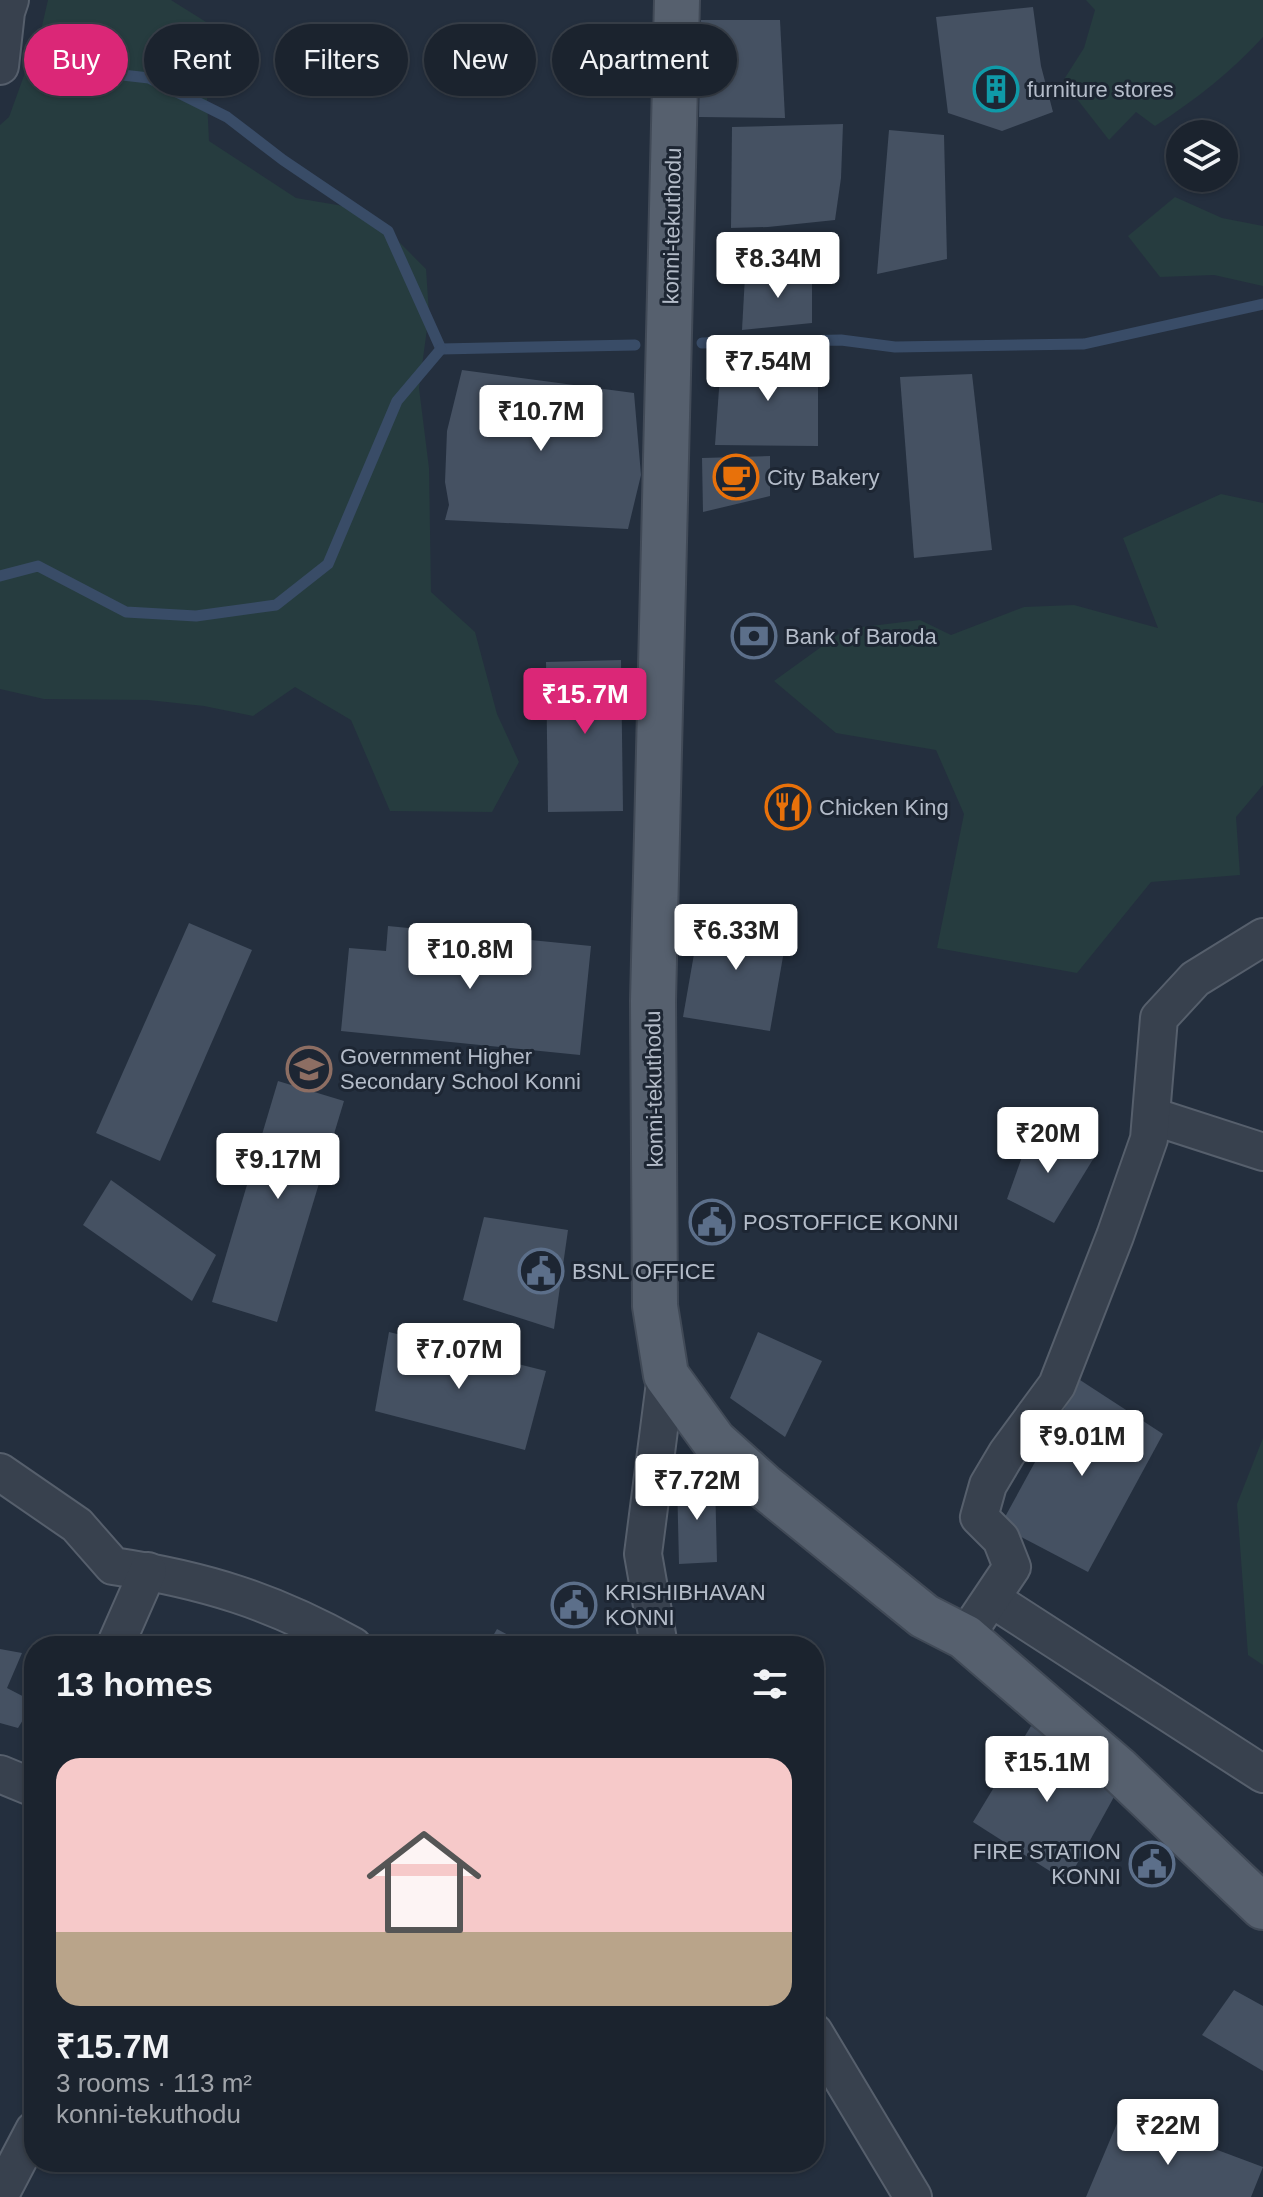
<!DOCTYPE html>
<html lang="en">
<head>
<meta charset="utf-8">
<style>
	body { margin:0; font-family:Helvetica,sans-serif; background:#282f3a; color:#f1f3f6; height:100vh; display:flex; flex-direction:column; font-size:30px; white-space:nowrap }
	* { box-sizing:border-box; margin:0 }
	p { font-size:26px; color:#a0a4aa }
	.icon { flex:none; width:44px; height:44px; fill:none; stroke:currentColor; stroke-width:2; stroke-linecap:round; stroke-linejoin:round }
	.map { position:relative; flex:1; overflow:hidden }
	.drawer { position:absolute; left:24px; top:1636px; width:800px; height:536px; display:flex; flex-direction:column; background:#1b232e; border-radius:32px; box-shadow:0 2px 6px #0004,0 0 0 2px #39404a }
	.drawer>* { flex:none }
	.hud { position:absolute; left:24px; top:24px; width:800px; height:72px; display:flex; gap:16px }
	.tools { position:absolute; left:1166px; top:120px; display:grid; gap:16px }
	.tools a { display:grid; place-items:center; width:72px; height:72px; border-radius:50%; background:#1b232e; box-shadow:0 2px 6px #0004,0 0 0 2px #39404a; font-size:40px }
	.price { position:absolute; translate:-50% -68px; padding:0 18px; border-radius:8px; background:#fff; color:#222; font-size:26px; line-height:52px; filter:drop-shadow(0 2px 4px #0008) }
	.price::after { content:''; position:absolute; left:50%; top:48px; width:24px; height:18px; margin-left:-12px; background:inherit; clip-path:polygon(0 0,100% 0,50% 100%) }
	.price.selected { background:#db2777; color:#fff }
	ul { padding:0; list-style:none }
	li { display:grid; align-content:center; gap:16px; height:424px; padding:0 32px }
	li+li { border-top:2px solid #39404a }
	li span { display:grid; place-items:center; height:248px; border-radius:24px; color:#555 }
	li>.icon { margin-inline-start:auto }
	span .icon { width:144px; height:144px; fill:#fffc; stroke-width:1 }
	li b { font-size:34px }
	h2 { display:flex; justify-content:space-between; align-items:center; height:96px; padding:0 32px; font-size:34px }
	.pill { padding:0 28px; border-radius:36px; background:#1b232e; box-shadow:0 2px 6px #0004,0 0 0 2px #39404a; font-size:28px; line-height:72px }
	.pill.selected { background:#db2777; color:#fff }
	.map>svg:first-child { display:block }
	.green { fill:#263c3f }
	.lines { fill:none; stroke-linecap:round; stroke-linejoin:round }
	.stream { stroke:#394c67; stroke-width:11 }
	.building { fill:#455162 }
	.minor-casing { stroke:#565f6c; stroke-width:40 }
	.major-casing { stroke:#414a57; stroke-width:48 }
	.minor { stroke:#38414e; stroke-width:36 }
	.major { stroke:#56606e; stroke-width:44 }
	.labels { text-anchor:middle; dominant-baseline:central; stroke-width:6; stroke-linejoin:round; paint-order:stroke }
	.poi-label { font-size:22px; fill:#b4bcc9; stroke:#1d2633; text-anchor:start }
	.street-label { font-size:22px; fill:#b4bcc9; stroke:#1d2633 }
</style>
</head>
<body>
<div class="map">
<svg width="1263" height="2197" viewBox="0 0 1263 2197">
	<rect width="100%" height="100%" fill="#242f3e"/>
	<g class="green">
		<polygon points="48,0 171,0 214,27 207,100 209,141 296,198 367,210 426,269 429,314 419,388 429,468 431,592 475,632 497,714 519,762 492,812 390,811 351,720 295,687 253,716 204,706 148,700 44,699 0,689 0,125 9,117 42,26"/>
		<path d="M1086 0H1263V37C1231 72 1195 100 1155 126L1136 112 1109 140 1063 81 1084 48 1095 10Z"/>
		<polygon points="1175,197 1222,218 1263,226 1263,286 1214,275 1160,277 1128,236"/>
		<polygon points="1221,494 1263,503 1263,785 1236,817 1240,875 1151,882 1077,973 937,948 964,814 936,750 836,733 774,681 846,629 920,620 951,635 1024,607 1074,605 1158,628 1123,538"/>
		<polygon points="1263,1438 1263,1665 1248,1655 1237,1504"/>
	</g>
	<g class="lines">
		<g class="stream">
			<polyline points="34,65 149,78 227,117 283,160 388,231 441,349 635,345"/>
			<polyline points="702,343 841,340 895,347 1084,344 1263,304"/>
			<polyline points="0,576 38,566 126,612 196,616 276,605 328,564 397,401 441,349"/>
		</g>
	</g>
	<g class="building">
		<polygon points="1033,7 1041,66 1053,112 1002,131 948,113 936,17"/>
		<polygon points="701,20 780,20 785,118 699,117"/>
		<polygon points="843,124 841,178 835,220 768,227 731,228 732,127"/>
		<polygon points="889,130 944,135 947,259 877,274"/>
		<polygon points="812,270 812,323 742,330 745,276"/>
		<polygon points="818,358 818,446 715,445 721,361"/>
		<polygon points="462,370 634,393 641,475 628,529 445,520 449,505 445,482 447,431"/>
		<polygon points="972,374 992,550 914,558 900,377"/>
		<polygon points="770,456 770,496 703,512 702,458"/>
		<polygon points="621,660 623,811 548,812 546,662"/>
		<polygon points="701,914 788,928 770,1031 683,1017"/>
		<polygon points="189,923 252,950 160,1161 96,1133"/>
		<polygon points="388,926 591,946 580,1055 341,1031 349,948 386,951"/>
		<polygon points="278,1081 344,1101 277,1322 212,1302"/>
		<polygon points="1032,1129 1095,1156 1054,1223 1007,1199"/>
		<polygon points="111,1180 216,1255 192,1301 83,1225"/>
		<polygon points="484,1217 568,1230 554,1329 463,1300"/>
		<polygon points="389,1332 546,1371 525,1450 375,1411"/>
		<polygon points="758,1332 822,1361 785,1437 730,1398"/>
		<polygon points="1080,1380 1163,1434 1088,1572 1000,1526"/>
		<polygon points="677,1480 715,1480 717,1562 679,1564"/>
		<polygon points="497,1629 529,1646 487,1646"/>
		<polygon points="0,1649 22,1653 7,1688 34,1702 18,1728 0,1723"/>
		<polygon points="1031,1726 1120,1786 1067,1882 973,1822"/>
		<polygon points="1234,1990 1263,2006 1263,2071 1202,2035"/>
		<polygon points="1121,2114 1263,2167 1251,2197 1086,2197"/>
	</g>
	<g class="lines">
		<g class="minor-casing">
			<g id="minor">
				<polyline points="0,66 6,12 10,0"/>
				<polyline points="1152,1116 1263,1152"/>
				<path d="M0 1472 77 1525 113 1566C205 1580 272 1601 353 1646"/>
				<polyline points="992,1599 1263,1774"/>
				<polyline points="965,1637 1012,1567 1001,1539 979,1517 988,1485 1007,1453 1057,1385 1115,1236 1149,1139 1159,1018 1195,979 1263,937"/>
				<polyline points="115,1646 148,1571"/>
				<polyline points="659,1646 643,1554 666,1375"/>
				<polyline points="0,1774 34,1788"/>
				<polyline points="814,2032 913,2197"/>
				<polyline points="0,2195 34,2130"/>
			</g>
		</g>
		<g class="major-casing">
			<polyline id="major" points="677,0 653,1001 655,1306 666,1375 714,1441 765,1487 924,1616 965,1637 1118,1769 1263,1907"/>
		</g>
		<use href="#minor" class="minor"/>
		<use href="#major" class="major"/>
	</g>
	<defs>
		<g id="building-ring" transform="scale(2.3)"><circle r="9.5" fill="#1d2633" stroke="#0f9aa8" stroke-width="1.5"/><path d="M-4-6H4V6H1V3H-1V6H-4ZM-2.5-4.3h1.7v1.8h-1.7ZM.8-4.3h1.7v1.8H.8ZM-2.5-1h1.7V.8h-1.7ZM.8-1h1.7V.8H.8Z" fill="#0f9aa8"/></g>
		<g id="cafe-ring" transform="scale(2.3)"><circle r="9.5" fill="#1d2633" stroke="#e8710a" stroke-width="1.5"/><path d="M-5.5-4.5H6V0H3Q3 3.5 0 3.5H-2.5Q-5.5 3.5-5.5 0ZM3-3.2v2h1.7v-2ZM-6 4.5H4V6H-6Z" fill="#e8710a"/></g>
		<g id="bank-ring" transform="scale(2.3)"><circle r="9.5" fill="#1d2633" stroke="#5c6f8a" stroke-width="1.5"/><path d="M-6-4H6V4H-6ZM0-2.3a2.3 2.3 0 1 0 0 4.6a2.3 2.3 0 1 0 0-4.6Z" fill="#5c6f8a"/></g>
		<g id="restaurant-ring" transform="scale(2.3)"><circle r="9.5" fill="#1d2633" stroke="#e8710a" stroke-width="1.5"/><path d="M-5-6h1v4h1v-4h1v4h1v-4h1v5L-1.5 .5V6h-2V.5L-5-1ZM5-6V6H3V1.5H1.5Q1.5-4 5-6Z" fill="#e8710a"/></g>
		<g id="school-ring" transform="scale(2.3)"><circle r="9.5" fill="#1d2633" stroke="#8d6e63" stroke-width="1.5"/><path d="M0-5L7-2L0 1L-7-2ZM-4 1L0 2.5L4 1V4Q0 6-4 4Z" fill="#8d6e63"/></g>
		<g id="civic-ring" transform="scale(2.3)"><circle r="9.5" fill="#1d2633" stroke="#5c6f8a" stroke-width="1.5"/><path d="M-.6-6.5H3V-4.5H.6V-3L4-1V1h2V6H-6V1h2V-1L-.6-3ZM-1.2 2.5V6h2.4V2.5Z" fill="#5c6f8a"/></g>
	</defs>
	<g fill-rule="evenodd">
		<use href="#building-ring" x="996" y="89"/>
		<use href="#cafe-ring" x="736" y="477"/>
		<use href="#bank-ring" x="754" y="636"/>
		<use href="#restaurant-ring" x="788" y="807"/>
		<use href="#school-ring" x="309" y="1069"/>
		<use href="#civic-ring" x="712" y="1222"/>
		<use href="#civic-ring" x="541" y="1271"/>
		<use href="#civic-ring" x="574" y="1605"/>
		<use href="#civic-ring" x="1152" y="1864"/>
	</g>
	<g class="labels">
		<g class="poi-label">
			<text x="1027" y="89">furniture stores</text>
			<text x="767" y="477">City Bakery</text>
			<text x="785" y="636">Bank of Baroda</text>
			<text x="819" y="807">Chicken King</text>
			<text x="340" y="1056">Government Higher<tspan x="340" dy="25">Secondary School Konni</tspan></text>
			<text x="743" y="1222">POSTOFFICE KONNI</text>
			<text x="572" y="1271">BSNL OFFICE</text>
			<text x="605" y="1592">KRISHIBHAVAN<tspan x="605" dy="25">KONNI</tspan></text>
			<text x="1121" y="1851" text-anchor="end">FIRE STATION<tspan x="1121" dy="25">KONNI</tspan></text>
		</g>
		<g class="street-label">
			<text transform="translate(672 226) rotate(-89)">konni-tekuthodu</text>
			<text transform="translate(654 1089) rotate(-91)">konni-tekuthodu</text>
		</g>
	</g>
</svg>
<div class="tools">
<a><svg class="icon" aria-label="layers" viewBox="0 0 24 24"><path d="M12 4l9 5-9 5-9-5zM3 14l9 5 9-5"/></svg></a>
</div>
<b class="price" style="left:778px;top:300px">₹8.34M</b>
<b class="price" style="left:768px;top:403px">₹7.54M</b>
<b class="price" style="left:541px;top:453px">₹10.7M</b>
<b class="price selected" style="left:585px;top:736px">₹15.7M</b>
<b class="price" style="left:736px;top:972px">₹6.33M</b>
<b class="price" style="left:470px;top:991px">₹10.8M</b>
<b class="price" style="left:1048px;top:1175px">₹20M</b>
<b class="price" style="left:278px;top:1201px">₹9.17M</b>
<b class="price" style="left:459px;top:1391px">₹7.07M</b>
<b class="price" style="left:1082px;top:1478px">₹9.01M</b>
<b class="price" style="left:697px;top:1522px">₹7.72M</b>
<b class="price" style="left:1047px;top:1804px">₹15.1M</b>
<b class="price" style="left:1168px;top:2167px">₹22M</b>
<div class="hud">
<a class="pill selected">Buy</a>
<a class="pill">Rent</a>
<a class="pill">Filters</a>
<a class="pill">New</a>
<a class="pill">Apartment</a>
</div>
<section class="drawer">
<h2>13 homes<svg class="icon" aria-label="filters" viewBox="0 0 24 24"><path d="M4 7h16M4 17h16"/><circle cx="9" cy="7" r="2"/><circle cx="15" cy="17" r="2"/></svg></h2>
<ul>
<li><span style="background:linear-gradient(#f6c9c9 70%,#b9a48a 0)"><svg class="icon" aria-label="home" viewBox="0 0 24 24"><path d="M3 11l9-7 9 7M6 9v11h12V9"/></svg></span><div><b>₹15.7M</b><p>3 rooms · 113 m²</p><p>konni-tekuthodu</p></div></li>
</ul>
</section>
</div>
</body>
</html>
